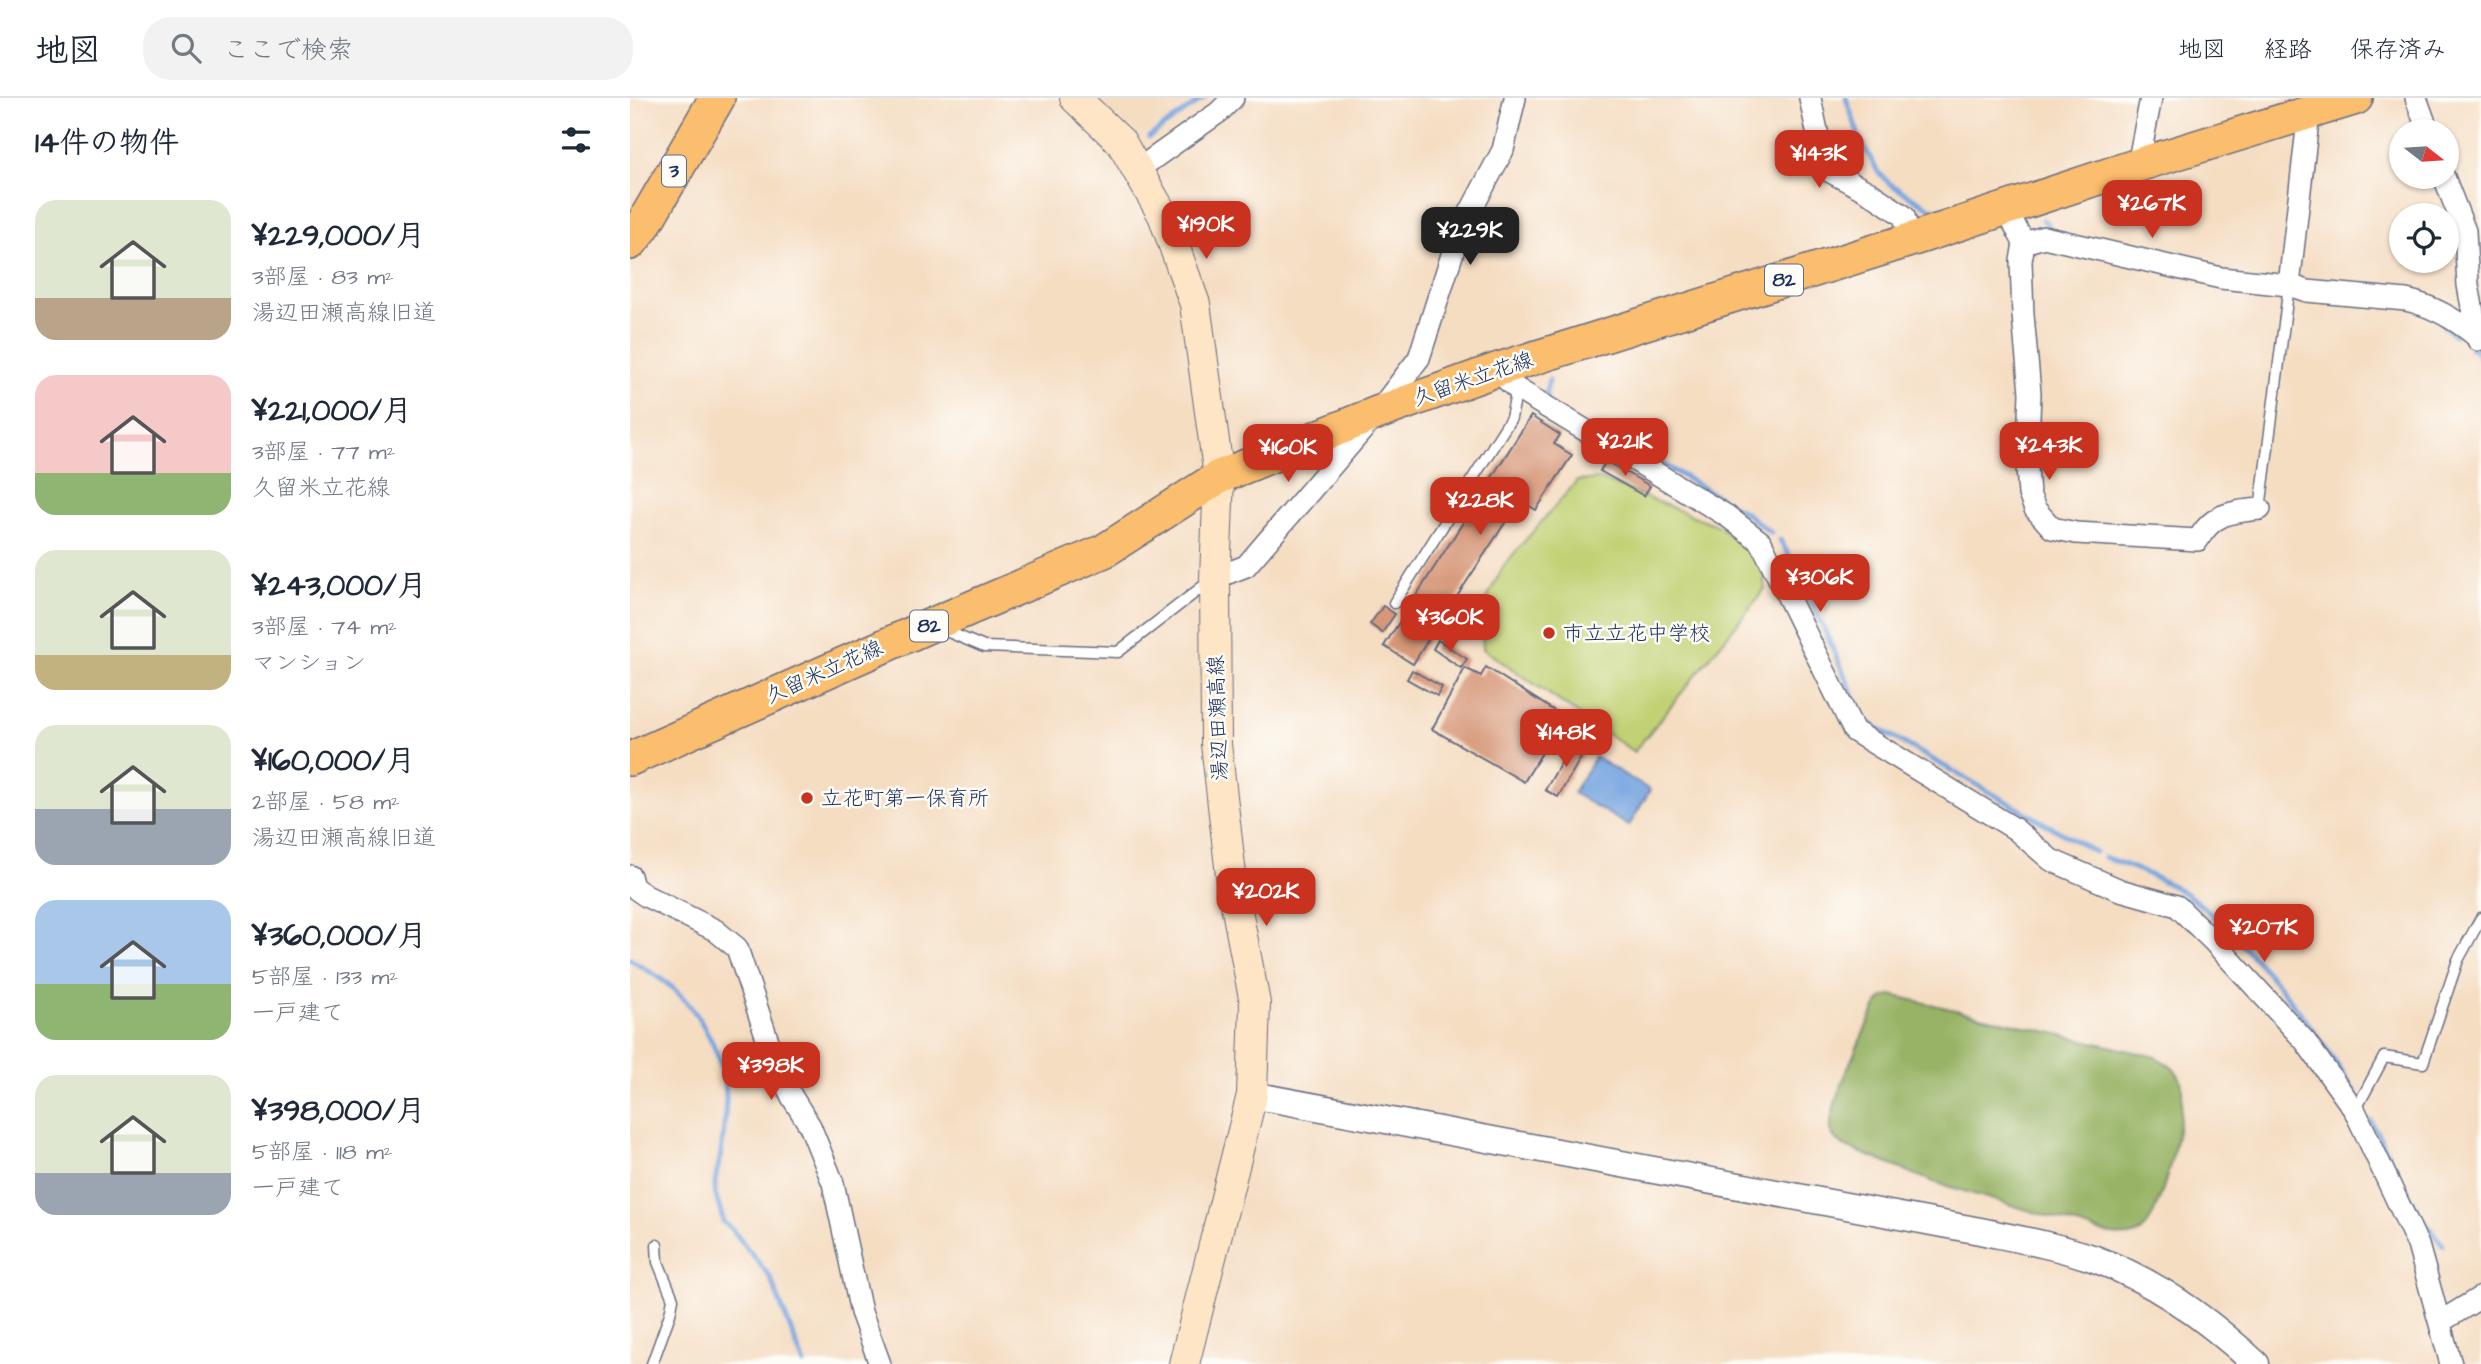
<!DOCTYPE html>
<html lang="ja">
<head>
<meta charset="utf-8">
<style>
	body { margin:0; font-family:"Architects Daughter","Klee One",sans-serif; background:#f2f2f3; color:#1f2937; height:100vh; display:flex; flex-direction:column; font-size:26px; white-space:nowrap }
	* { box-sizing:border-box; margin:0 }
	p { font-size:23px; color:#747a83 }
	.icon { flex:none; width:38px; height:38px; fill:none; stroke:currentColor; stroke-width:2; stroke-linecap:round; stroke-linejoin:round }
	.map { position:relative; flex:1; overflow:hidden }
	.details { display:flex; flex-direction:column; background:#fff; width:630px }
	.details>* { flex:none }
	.needle { width:46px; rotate:107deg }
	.buttons { position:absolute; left:1759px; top:21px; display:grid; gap:14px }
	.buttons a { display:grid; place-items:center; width:70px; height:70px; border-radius:50%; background:#fff; box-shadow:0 2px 5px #0004; font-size:35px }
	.price { position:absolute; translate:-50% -60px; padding:0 16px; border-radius:14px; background:#c8321e; color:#fff; font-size:23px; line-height:46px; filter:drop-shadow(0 2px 4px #0008) }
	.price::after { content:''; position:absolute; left:50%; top:42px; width:21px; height:16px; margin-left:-10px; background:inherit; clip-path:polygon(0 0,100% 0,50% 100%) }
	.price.selected { background:#222; color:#fff }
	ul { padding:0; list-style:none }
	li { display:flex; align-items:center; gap:21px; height:175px; padding:0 35px }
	li span { display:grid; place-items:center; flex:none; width:196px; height:140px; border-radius:21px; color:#555 }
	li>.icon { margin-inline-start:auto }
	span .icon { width:84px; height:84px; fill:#fffc; stroke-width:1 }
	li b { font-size:30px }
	h2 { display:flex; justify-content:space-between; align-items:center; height:84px; padding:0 35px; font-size:30px }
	header { display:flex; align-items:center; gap:42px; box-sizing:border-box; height:98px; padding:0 35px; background:#fff; border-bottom:2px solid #e0e1e3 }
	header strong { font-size:33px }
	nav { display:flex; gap:38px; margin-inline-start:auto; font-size:24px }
	.search { width:490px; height:63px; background:#f2f2f3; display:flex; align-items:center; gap:18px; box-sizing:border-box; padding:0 24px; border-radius:28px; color:#747a83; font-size:26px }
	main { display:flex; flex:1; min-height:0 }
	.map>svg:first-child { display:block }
	.green { fill:#c1d173; stroke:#6e8068; stroke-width:2 }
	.forest { fill:#98b365; stroke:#5a7162; stroke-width:2 }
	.water { fill:#77a5e0; stroke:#496a9f; stroke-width:2 }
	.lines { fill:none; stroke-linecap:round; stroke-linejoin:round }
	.stream { stroke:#77a5e0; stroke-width:5 }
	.building { fill:#d69677 }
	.service-casing { stroke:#676c81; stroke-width:13 }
	.minor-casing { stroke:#676c81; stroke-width:24 }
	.tertiary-casing { stroke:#676c81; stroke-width:29 }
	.secondary-casing { stroke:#676c81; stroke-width:32 }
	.primary-casing { stroke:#676c81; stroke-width:36 }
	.trunk-casing { stroke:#676c81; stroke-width:38 }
	.service { stroke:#fff; stroke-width:10 }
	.minor { stroke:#fff; stroke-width:21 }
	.tertiary { stroke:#fff; stroke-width:26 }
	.secondary { stroke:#fde5c5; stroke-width:30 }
	.primary { stroke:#fbbd6e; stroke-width:33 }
	.trunk { stroke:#fbbd6e; stroke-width:35 }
	.poi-dot { fill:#c8321e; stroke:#fdfcf7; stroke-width:2.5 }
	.labels { text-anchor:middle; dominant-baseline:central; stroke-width:5; stroke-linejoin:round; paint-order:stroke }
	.shield { fill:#fdfcf7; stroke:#5f6c8c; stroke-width:2 }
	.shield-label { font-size:19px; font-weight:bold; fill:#1b2f5e }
	.street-label { font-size:21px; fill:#1b2f5e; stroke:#fdfcf7 }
	.poi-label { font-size:21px; fill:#1b2f5e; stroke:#fdfcf7; text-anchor:start }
</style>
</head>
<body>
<header>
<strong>地図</strong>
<div class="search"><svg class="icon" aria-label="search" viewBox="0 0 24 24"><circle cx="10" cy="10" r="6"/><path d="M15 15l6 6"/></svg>ここで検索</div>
<nav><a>地図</a><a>経路</a><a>保存済み</a></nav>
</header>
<main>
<section class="details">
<h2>14件の物件<svg class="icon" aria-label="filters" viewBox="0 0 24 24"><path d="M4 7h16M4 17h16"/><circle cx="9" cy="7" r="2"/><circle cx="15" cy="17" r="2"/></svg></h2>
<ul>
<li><span style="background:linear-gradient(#dfe7d0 70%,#b9a48a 0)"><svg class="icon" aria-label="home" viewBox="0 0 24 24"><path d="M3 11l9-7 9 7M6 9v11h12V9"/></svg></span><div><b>¥229,000/月</b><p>3部屋 · 83 m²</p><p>湯辺田瀬高線旧道</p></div></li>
<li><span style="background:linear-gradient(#f6c9c9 70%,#8fb573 0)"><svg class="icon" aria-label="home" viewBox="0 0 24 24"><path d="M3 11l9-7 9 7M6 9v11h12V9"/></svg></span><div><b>¥221,000/月</b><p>3部屋 · 77 m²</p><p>久留米立花線</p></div></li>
<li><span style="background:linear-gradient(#dfe7d0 75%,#c2b280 0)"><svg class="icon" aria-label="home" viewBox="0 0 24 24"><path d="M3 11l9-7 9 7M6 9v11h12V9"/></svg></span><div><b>¥243,000/月</b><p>3部屋 · 74 m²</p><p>マンション</p></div></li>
<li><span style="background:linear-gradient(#dfe7d0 60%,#9aa5b1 0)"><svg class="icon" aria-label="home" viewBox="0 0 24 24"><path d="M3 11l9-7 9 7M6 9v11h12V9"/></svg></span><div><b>¥160,000/月</b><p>2部屋 · 58 m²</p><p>湯辺田瀬高線旧道</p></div></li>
<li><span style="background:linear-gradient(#a9c7e8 60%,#8fb573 0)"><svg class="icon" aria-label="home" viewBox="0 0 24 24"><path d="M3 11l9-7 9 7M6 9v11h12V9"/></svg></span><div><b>¥360,000/月</b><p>5部屋 · 133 m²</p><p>一戸建て</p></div></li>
<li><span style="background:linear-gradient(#dfe7d0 70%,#9aa5b1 0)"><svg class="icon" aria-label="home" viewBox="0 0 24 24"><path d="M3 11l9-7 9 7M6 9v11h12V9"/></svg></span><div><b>¥398,000/月</b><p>5部屋 · 118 m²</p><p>一戸建て</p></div></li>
</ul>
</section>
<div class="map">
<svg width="1851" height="1266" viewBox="0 0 1851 1266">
	<rect width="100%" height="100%" fill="#fdfcf7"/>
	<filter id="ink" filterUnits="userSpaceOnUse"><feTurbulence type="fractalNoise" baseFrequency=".0143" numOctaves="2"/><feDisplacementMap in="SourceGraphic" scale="14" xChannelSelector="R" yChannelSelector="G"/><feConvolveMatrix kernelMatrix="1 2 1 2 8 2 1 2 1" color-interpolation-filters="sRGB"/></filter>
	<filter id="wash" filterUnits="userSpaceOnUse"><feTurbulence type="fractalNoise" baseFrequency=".00686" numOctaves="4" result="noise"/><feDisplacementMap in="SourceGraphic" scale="28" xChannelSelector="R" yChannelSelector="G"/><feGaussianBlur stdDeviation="1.57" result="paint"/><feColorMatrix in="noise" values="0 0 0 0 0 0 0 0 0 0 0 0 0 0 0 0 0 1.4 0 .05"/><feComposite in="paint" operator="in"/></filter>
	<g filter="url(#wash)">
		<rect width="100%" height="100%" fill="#f5ddc2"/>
		<polygon class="green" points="970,381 1089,428 1125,458 1133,469 1135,491 1004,654 853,551 852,510 874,467 947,383"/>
		<path class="forest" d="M1261 897 1526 959C1535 965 1546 970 1550 980 1560 1004 1532 1112 1514 1131 1503 1142 1487 1138 1474 1135L1304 1084 1214 1048C1207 1043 1202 1040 1201 1031 1198 1008 1234 934 1245 910L1252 900Z"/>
		<polygon class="water" points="965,659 1020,692 999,728 943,695"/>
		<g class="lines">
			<g class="stream">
				<polyline points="1216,0 1230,41 1248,74 1260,86 1300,110 1323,114"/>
				<polyline points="519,39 574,0"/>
				<polyline points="1413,122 1419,127"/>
				<polyline points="1812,226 1825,237"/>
				<polyline points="1840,250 1846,251 1851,263"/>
				<polyline points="917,299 915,298 919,282"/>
				<polyline points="980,335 1117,416 1141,435"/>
				<polyline points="1150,442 1161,461"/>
				<polyline points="1166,473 1194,531 1235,623 1465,754"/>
				<path d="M1474 759C1501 769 1528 779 1553 794 1569 804 1583 818 1597 832 1648 881 1688 936 1726 996"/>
				<path d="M0 861C14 871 32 880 45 892 72 916 97 965 96 1002 95 1021 93 1042 90 1061 88 1070 85 1079 85 1088 84 1102 92 1111 93 1124L101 1130 140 1179 174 1266"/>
				<path d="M1741 1023C1764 1065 1781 1111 1813 1147"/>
			</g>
		</g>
		<g id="blocks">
			<g class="building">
				<polygon points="901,318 930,337 924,346 942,357 906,412 890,402 824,503 840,514 822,543 804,532 783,566 754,548"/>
				<polygon points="976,363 1020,388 1014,398 970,373"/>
				<polygon points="753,508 765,516 752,535 740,526"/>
				<polygon points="808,542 837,561 831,570 803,551"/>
				<polygon points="856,569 934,619 894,684 802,631 835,570 851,578"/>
				<polygon points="782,572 812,589 807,598 777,581"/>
				<polygon points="944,643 956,651 928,699 915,692"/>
			</g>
		</g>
	</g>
	<g filter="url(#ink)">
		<use href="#blocks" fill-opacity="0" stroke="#676c81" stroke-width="2"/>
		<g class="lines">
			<g class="service-casing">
				<g id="service">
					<polyline points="1630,411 1659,187"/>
					<polyline points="764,505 881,320 887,291"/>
					<polyline points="309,530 354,549 488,554 580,483"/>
					<polyline points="1725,1013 1754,959 1793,965 1828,862 1851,820"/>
					<polyline points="22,1266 40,1216 43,1201 28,1164 27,1147"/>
				</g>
			</g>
			<g class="minor-casing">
				<g id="minor">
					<polyline points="1180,0 1195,71 1240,95 1274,118 1280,142"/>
					<polyline points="1786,0 1798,33"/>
					<polyline points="1508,67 1521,0"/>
					<polyline points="507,72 589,14 603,0"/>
					<polyline points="1814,79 1835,133 1838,187 1848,242"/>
					<path d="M1376 111 1394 145 1414 139 1591 180 1659 187 1677 193 1776 202C1803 208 1824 220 1846 238"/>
					<path d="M1394 145 1391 163 1393 217 1400 295 1397 370 1399 396 1405 411 1422 430 1446 435 1568 442C1583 415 1601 414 1630 411"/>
					<polyline points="1659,187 1679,14"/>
					<polyline points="866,272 887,291 1097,418 1131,444 1224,633 1385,731 1421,762 1490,792 1547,808 1583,843 1675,943 1725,1013 1788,1147 1821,1266"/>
					<polyline points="585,480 616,468 747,315 789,260 829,135 873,52 885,0"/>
					<polyline points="0,778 3,789 16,798 85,832 107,850 145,964 162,999 180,1028 203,1085 231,1214 250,1266"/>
					<polyline points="1810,1224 1851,1199"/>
				</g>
			</g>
			<g class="tertiary-casing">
				<path id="tertiary" d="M622 997 1350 1133C1388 1141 1428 1148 1465 1161 1525 1183 1579 1222 1626 1266"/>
			</g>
			<g class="secondary-casing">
				<polyline id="secondary" points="445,0 491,44 533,117 565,206 589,379 585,480 586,646 602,786 625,905 622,997 554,1266"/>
			</g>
			<g class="primary-casing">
				<polyline id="primary" points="0,661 301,527 474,453 589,379 747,315 866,272 1280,142 1508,67 1726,0"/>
			</g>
			<g class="trunk-casing">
				<polyline id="trunk" points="0,144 12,129 87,0"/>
			</g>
			<use href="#service" class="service"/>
			<use href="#minor" class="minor"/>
			<use href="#tertiary" class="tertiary"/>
			<use href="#secondary" class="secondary"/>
			<use href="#primary" class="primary"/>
			<use href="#trunk" class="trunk"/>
		</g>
	</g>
	<g class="poi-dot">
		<circle cx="919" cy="535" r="7"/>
		<circle cx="177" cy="700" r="7"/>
	</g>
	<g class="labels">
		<g class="shield">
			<rect x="32" y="57.5" width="24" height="31" rx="5"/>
			<rect x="1135" y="166.5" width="38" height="31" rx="5"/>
			<rect x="280" y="512.5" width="38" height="31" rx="5"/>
		</g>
		<g class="shield-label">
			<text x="44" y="73">3</text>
			<text x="1154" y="182">82</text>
			<text x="299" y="528">82</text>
		</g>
		<g class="street-label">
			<text transform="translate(843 281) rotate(-19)">久留米立花線</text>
			<text transform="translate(194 574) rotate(-24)">久留米立花線</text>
			<text transform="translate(588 620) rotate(-92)">湯辺田瀬高線</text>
		</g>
		<g class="poi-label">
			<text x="933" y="535">市立立花中学校</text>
			<text x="191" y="700">立花町第一保育所</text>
		</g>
	</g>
</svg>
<div class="buttons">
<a><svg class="needle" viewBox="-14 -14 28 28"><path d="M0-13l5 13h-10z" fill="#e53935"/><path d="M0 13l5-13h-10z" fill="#747a83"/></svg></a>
<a><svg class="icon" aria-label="locate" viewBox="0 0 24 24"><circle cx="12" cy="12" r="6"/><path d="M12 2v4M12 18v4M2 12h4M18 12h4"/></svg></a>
</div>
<b class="price" style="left:1189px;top:92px">¥143K</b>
<b class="price" style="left:1522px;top:142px">¥267K</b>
<b class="price" style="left:576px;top:163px">¥190K</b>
<b class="price selected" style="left:840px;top:169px">¥229K</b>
<b class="price" style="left:995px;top:380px">¥221K</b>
<b class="price" style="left:1419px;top:384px">¥243K</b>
<b class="price" style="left:658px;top:386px">¥160K</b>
<b class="price" style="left:850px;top:439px">¥228K</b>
<b class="price" style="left:1190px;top:516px">¥306K</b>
<b class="price" style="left:820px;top:556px">¥360K</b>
<b class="price" style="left:936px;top:671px">¥148K</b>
<b class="price" style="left:636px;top:830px">¥202K</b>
<b class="price" style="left:1634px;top:866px">¥207K</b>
<b class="price" style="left:141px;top:1004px">¥398K</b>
</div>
</main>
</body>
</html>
